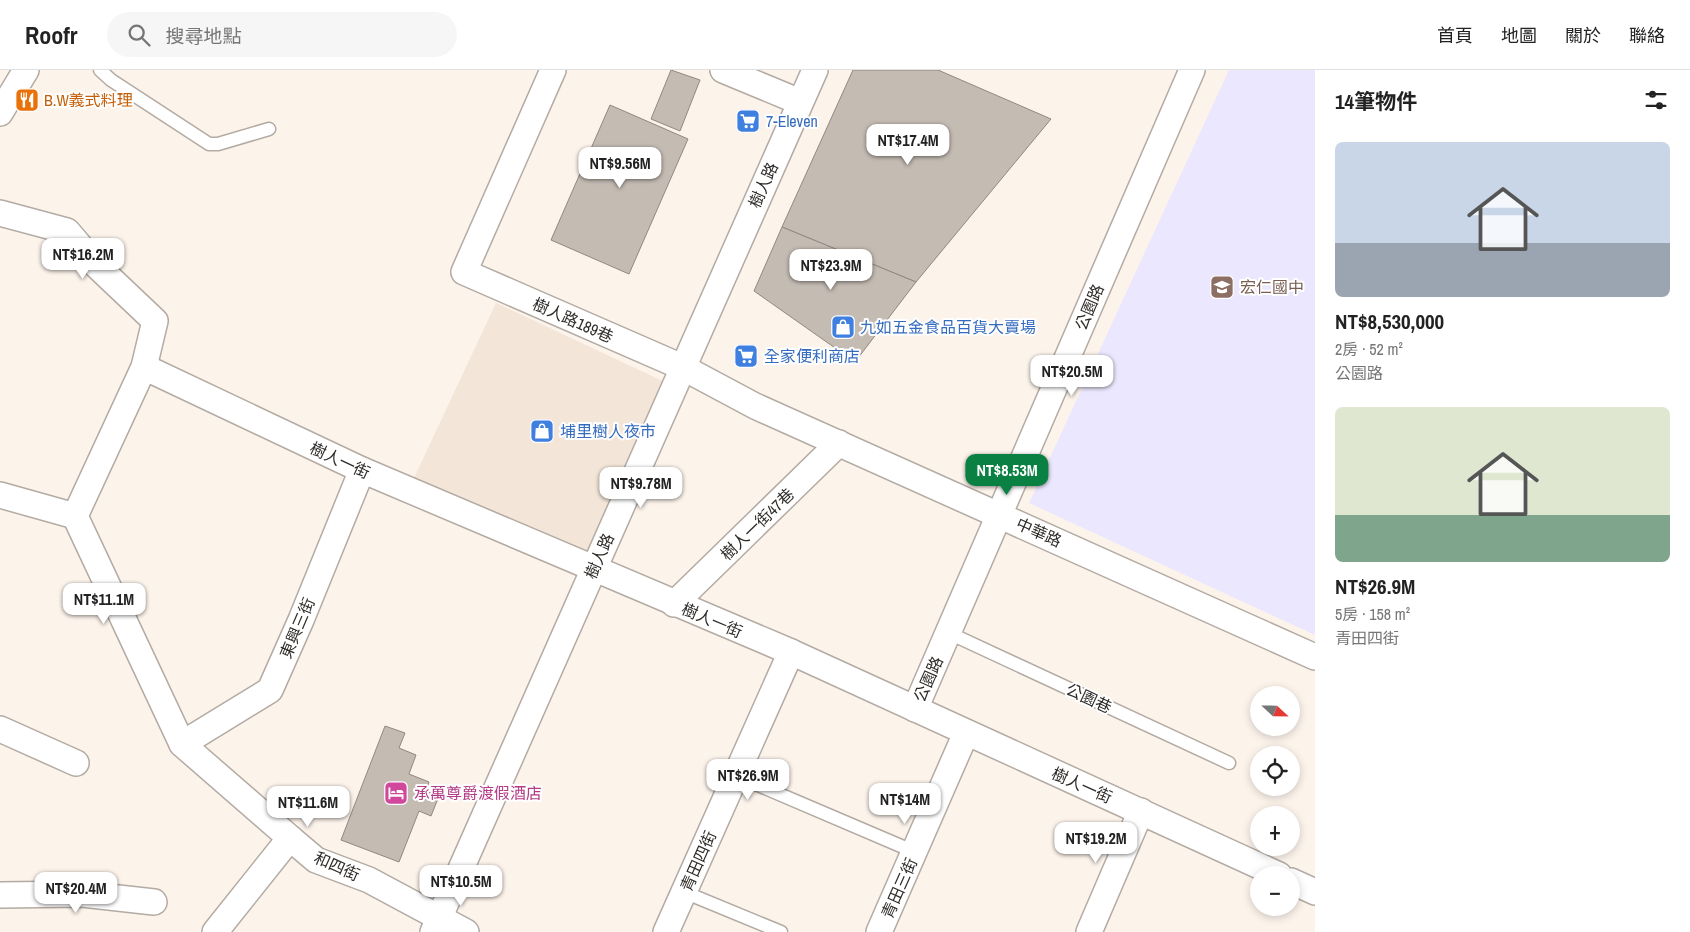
<!DOCTYPE html>
<html lang="zh-TW">
<head>
<meta charset="utf-8">
<style>
	body { margin:0; font-family:"Archivo Narrow","Noto Sans TC",sans-serif; background:#f6f6f6; color:#222; height:100vh; display:flex; flex-direction:column; font-size:19px; white-space:nowrap }
	* { box-sizing:border-box; margin:0 }
	p { font-size:16px; color:#767676 }
	.icon { flex:none; width:28px; height:28px; fill:none; stroke:currentColor; stroke-width:2; stroke-linecap:round; stroke-linejoin:round }
	.map { position:relative; flex:1; overflow:hidden }
	.drawer { display:flex; flex-direction:column; background:#fff; width:375px }
	.drawer>* { flex:none }
	.needle { width:32px; rotate:112deg }
	.fabs { position:absolute; left:1250px; top:616px; display:grid; gap:10px }
	.fabs a { display:grid; place-items:center; width:50px; height:50px; border-radius:50%; background:#fff; box-shadow:0 2px 8px #0003; font-size:25px }
	.price { position:absolute; translate:-50% -42px; padding:0 11px; border-radius:10px; background:#fff; color:#222; font-size:16px; line-height:32px; filter:drop-shadow(0 1px 2px #0008) }
	.price::after { content:''; position:absolute; left:50%; top:30px; width:15px; height:11px; margin-left:-8px; background:inherit; clip-path:polygon(0 0,100% 0,50% 100%) }
	.price.on { background:#0b8043; color:#fff }
	ul { padding:0; list-style:none }
	li { display:grid; align-content:center; gap:10px; height:265px; padding:0 20px }
	li span { display:grid; place-items:center; height:155px; border-radius:8px; color:#555 }
	li>.icon { margin-inline-start:auto }
	span .icon { width:90px; height:90px; fill:#fffc; stroke-width:1 }
	li b { font-size:21px }
	h2 { display:flex; justify-content:space-between; align-items:center; height:60px; padding:0 20px; font-size:21px }
	header { display:flex; align-items:center; gap:30px; box-sizing:border-box; height:70px; padding:0 25px; background:#fff; border-bottom:1px solid #e0e0e0 }
	header strong { font-size:24px }
	nav { display:flex; gap:28px; margin-inline-start:auto; font-size:18px }
	.search { width:350px; height:45px; background:#f6f6f6; display:flex; align-items:center; gap:12px; box-sizing:border-box; padding:0 18px; border-radius:28px; color:#767676; font-size:19px }
	main { display:flex; flex:1; min-height:0 }
	.map>svg:first-child { display:block }
	.built { fill:#f3e5d7 }
	.education { fill:#ebe7fe }
	.building { fill:#c4bbb3; stroke:#908981 }
	.lines { fill:none; stroke-linecap:round; stroke-linejoin:round }
	.lane-casing { stroke:#b3aba3; stroke-width:15 }
	.street-casing { stroke:#b3aba3; stroke-width:28 }
	.lane { stroke:#fff; stroke-width:12 }
	.street { stroke:#fff; stroke-width:25 }
	.labels { text-anchor:middle; dominant-baseline:central; stroke-width:4; stroke-linejoin:round; paint-order:stroke }
	.food-label { font-size:16px; fill:#c56008; stroke:#fff; text-anchor:start }
	.shop-label { font-size:16px; fill:#366cbe; stroke:#fff; text-anchor:start }
	.street-label { font-size:16px; fill:#2e2b28; stroke:#fff }
	.education-label { font-size:16px; fill:#785e54; stroke:#fff; text-anchor:start }
	.hotel-label { font-size:16px; fill:#b23c85; stroke:#fff; text-anchor:start }
</style>
</head>
<body>
<header>
<strong>Roofr</strong>
<div class="search"><svg class="icon" aria-label="search" viewBox="0 0 24 24"><circle cx="10" cy="10" r="6"/><path d="M15 15l6 6"/></svg>搜尋地點</div>
<nav><a>首頁</a><a>地圖</a><a>關於</a><a>聯絡</a></nav>
</header>
<main>
<div class="map">
<svg width="1315" height="862" viewBox="0 0 1315 862">
	<rect width="100%" height="100%" fill="#fcf3eb"/>
	<polygon class="built" points="496,233 669,314 587,489 414,408"/>
	<polygon class="education" points="1229,0 1315,0 1315,565 1029,433"/>
	<g class="building">
		<polygon points="671,0 700,10 680,61 651,49"/>
		<polygon points="853,0 938,0 1051,49 916,212 782,157"/>
		<polygon points="610,35 688,69 629,204 551,170"/>
		<polygon points="782,157 916,212 855,292 754,221"/>
		<polygon points="385,656 405,663 399,678 416,685 409,704 429,712 426,721 439,726 431,746 419,741 399,792 341,770"/>
	</g>
	<g class="lines">
		<g class="lane-casing">
			<g id="lane">
				<polyline points="100,0 111,10 209,74 218,74 269,59"/>
				<polyline points="949,563 1229,693"/>
				<polyline points="737,706 915,782"/>
				<polyline points="684,822 781,862"/>
			</g>
		</g>
		<g class="street-casing">
			<g id="street">
				<polyline points="553,0 464,202 682,297 755,336 1315,587"/>
				<polyline points="723,0 800,32"/>
				<polyline points="0,43 26,0"/>
				<polyline points="0,143 67,161 97,196 155,251 144,297 75,446 182,674 290,768"/>
				<polyline points="144,297 362,400 791,582 1279,805"/>
				<polyline points="0,425 75,446"/>
				<polyline points="674,534 839,373"/>
				<polyline points="915,639 1192,0"/>
				<polyline points="0,659 76,693"/>
				<polyline points="182,674 270,620 301,550 362,400"/>
				<polyline points="1291,811 1315,822"/>
				<polyline points="0,825 82,824 154,832"/>
				<polyline points="215,862 290,768 316,790 369,810 466,862"/>
				<polyline points="433,862 815,0"/>
				<polyline points="666,862 791,582"/>
				<polyline points="879,862 966,663"/>
				<polyline points="1089,862 1141,741"/>
			</g>
		</g>
		<use href="#lane" class="lane"/>
		<use href="#street" class="street"/>
	</g>
	<defs>
		<g id="restaurant-square" transform="scale(1.25)"><rect x="-9" y="-9" width="18" height="18" rx="4" fill="#e8710a" stroke="#fff"/><path d="M-5-6h1v4h1v-4h1v4h1v-4h1v5L-1.5 .5V6h-2V.5L-5-1ZM5-6V6H3V1.5H1.5Q1.5-4 5-6Z" fill="#fff"/></g>
		<g id="supermarket-square" transform="scale(1.25)"><rect x="-9" y="-9" width="18" height="18" rx="4" fill="#3f7fe0" stroke="#fff"/><path d="M-6-5.5h2.5l.6 2H6L4.5 2H-2.5L-4.4-4H-6ZM-1.5 3.2a1.3 1.3 0 1 0 .1 0ZM3 3.2a1.3 1.3 0 1 0 .1 0Z" fill="#fff"/></g>
		<g id="school-square" transform="scale(1.25)"><rect x="-9" y="-9" width="18" height="18" rx="4" fill="#8d6e63" stroke="#fff"/><path d="M0-5L7-2L0 1L-7-2ZM-4 1L0 2.5L4 1V4Q0 6-4 4Z" fill="#fff"/></g>
		<g id="shop-square" transform="scale(1.25)"><rect x="-9" y="-9" width="18" height="18" rx="4" fill="#3f7fe0" stroke="#fff"/><path d="M-5-2.5h2.3a2.7 3.5 0 0 1 5.4 0H5L5.5 6h-11ZM-1.5-2.5h3a1.5 2.3 0 0 0-3 0Z" fill="#fff"/></g>
		<g id="hotel-square" transform="scale(1.25)"><rect x="-9" y="-9" width="18" height="18" rx="4" fill="#d1479c" stroke="#fff"/><path d="M-6-4.5h1.5V1H6V5H4.5V3h-9V5H-6ZM-4 0a1.8 1.8 0 1 1 3.6 0ZM.5 0V-2.5h3Q6-2.5 6 0Z" fill="#fff"/></g>
	</defs>
	<g fill-rule="evenodd">
		<use href="#restaurant-square" x="27" y="30"/>
		<use href="#supermarket-square" x="748" y="51"/>
		<use href="#school-square" x="1222" y="217"/>
		<use href="#shop-square" x="843" y="257"/>
		<use href="#supermarket-square" x="746" y="286"/>
		<use href="#shop-square" x="542" y="361"/>
		<use href="#hotel-square" x="396" y="723"/>
	</g>
	<g class="labels">
		<g class="food-label">
			<text x="44" y="30">B.W義式料理</text>
		</g>
		<g class="shop-label">
			<text x="766" y="51">7-Eleven</text>
			<text x="860" y="257">九如五金食品百貨大賣場</text>
			<text x="764" y="286">全家便利商店</text>
			<text x="560" y="361">埔里樹人夜市</text>
		</g>
		<g class="street-label">
			<text transform="translate(763 115) rotate(-66)">樹人路</text>
			<text transform="translate(1089 237) rotate(-67)">公園路</text>
			<text transform="translate(573 250) rotate(24)">樹人路189巷</text>
			<text transform="translate(340 390) rotate(25)">樹人一街</text>
			<text transform="translate(757 454) rotate(-44)">樹人一街47巷</text>
			<text transform="translate(1039 462) rotate(24)">中華路</text>
			<text transform="translate(599 486) rotate(-66)">樹人路</text>
			<text transform="translate(712 550) rotate(23)">樹人一街</text>
			<text transform="translate(297 558) rotate(-67)">東興三街</text>
			<text transform="translate(928 609) rotate(-66)">公園路</text>
			<text transform="translate(1089 628) rotate(25)">公園巷</text>
			<text transform="translate(1082 715) rotate(24)">樹人一街</text>
			<text transform="translate(698 791) rotate(-66)">青田四街</text>
			<text transform="translate(337 796) rotate(24)">和四街</text>
			<text transform="translate(899 818) rotate(-66)">青田三街</text>
		</g>
		<g class="education-label">
			<text x="1240" y="217">宏仁國中</text>
		</g>
		<g class="hotel-label">
			<text x="414" y="723">承萬尊爵渡假酒店</text>
		</g>
	</g>
</svg>
<div class="fabs">
<a><svg class="needle" viewBox="-14 -14 28 28"><path d="M0-13l5 13h-10z" fill="#e53935"/><path d="M0 13l5-13h-10z" fill="#767676"/></svg></a>
<a><svg class="icon" aria-label="locate" viewBox="0 0 24 24"><circle cx="12" cy="12" r="6"/><path d="M12 2v4M12 18v4M2 12h4M18 12h4"/></svg></a>
<a>+</a>
<a>−</a>
</div>
<b class="price" style="left:908px;top:96px">NT$17.4M</b>
<b class="price" style="left:620px;top:119px">NT$9.56M</b>
<b class="price" style="left:83px;top:210px">NT$16.2M</b>
<b class="price" style="left:831px;top:221px">NT$23.9M</b>
<b class="price" style="left:1072px;top:327px">NT$20.5M</b>
<b class="price on" style="left:1007px;top:426px">NT$8.53M</b>
<b class="price" style="left:641px;top:439px">NT$9.78M</b>
<b class="price" style="left:104px;top:555px">NT$11.1M</b>
<b class="price" style="left:748px;top:731px">NT$26.9M</b>
<b class="price" style="left:905px;top:755px">NT$14M</b>
<b class="price" style="left:308px;top:758px">NT$11.6M</b>
<b class="price" style="left:1096px;top:794px">NT$19.2M</b>
<b class="price" style="left:461px;top:837px">NT$10.5M</b>
<b class="price" style="left:76px;top:844px">NT$20.4M</b>
</div>
<section class="drawer">
<h2>14筆物件<svg class="icon" aria-label="filters" viewBox="0 0 24 24"><path d="M4 7h16M4 17h16"/><circle cx="9" cy="7" r="2"/><circle cx="15" cy="17" r="2"/></svg></h2>
<ul>
<li><span style="background:linear-gradient(#c9d6e8 65%,#9aa5b1 0)"><svg class="icon" aria-label="home" viewBox="0 0 24 24"><path d="M3 11l9-7 9 7M6 9v11h12V9"/></svg></span><div><b>NT$8,530,000</b><p>2房 · 52 m²</p><p>公園路</p></div></li>
<li><span style="background:linear-gradient(#dfe7d0 70%,#7fa58c 0)"><svg class="icon" aria-label="home" viewBox="0 0 24 24"><path d="M3 11l9-7 9 7M6 9v11h12V9"/></svg></span><div><b>NT$26.9M</b><p>5房 · 158 m²</p><p>青田四街</p></div></li>
</ul>
</section>
</main>
</body>
</html>
